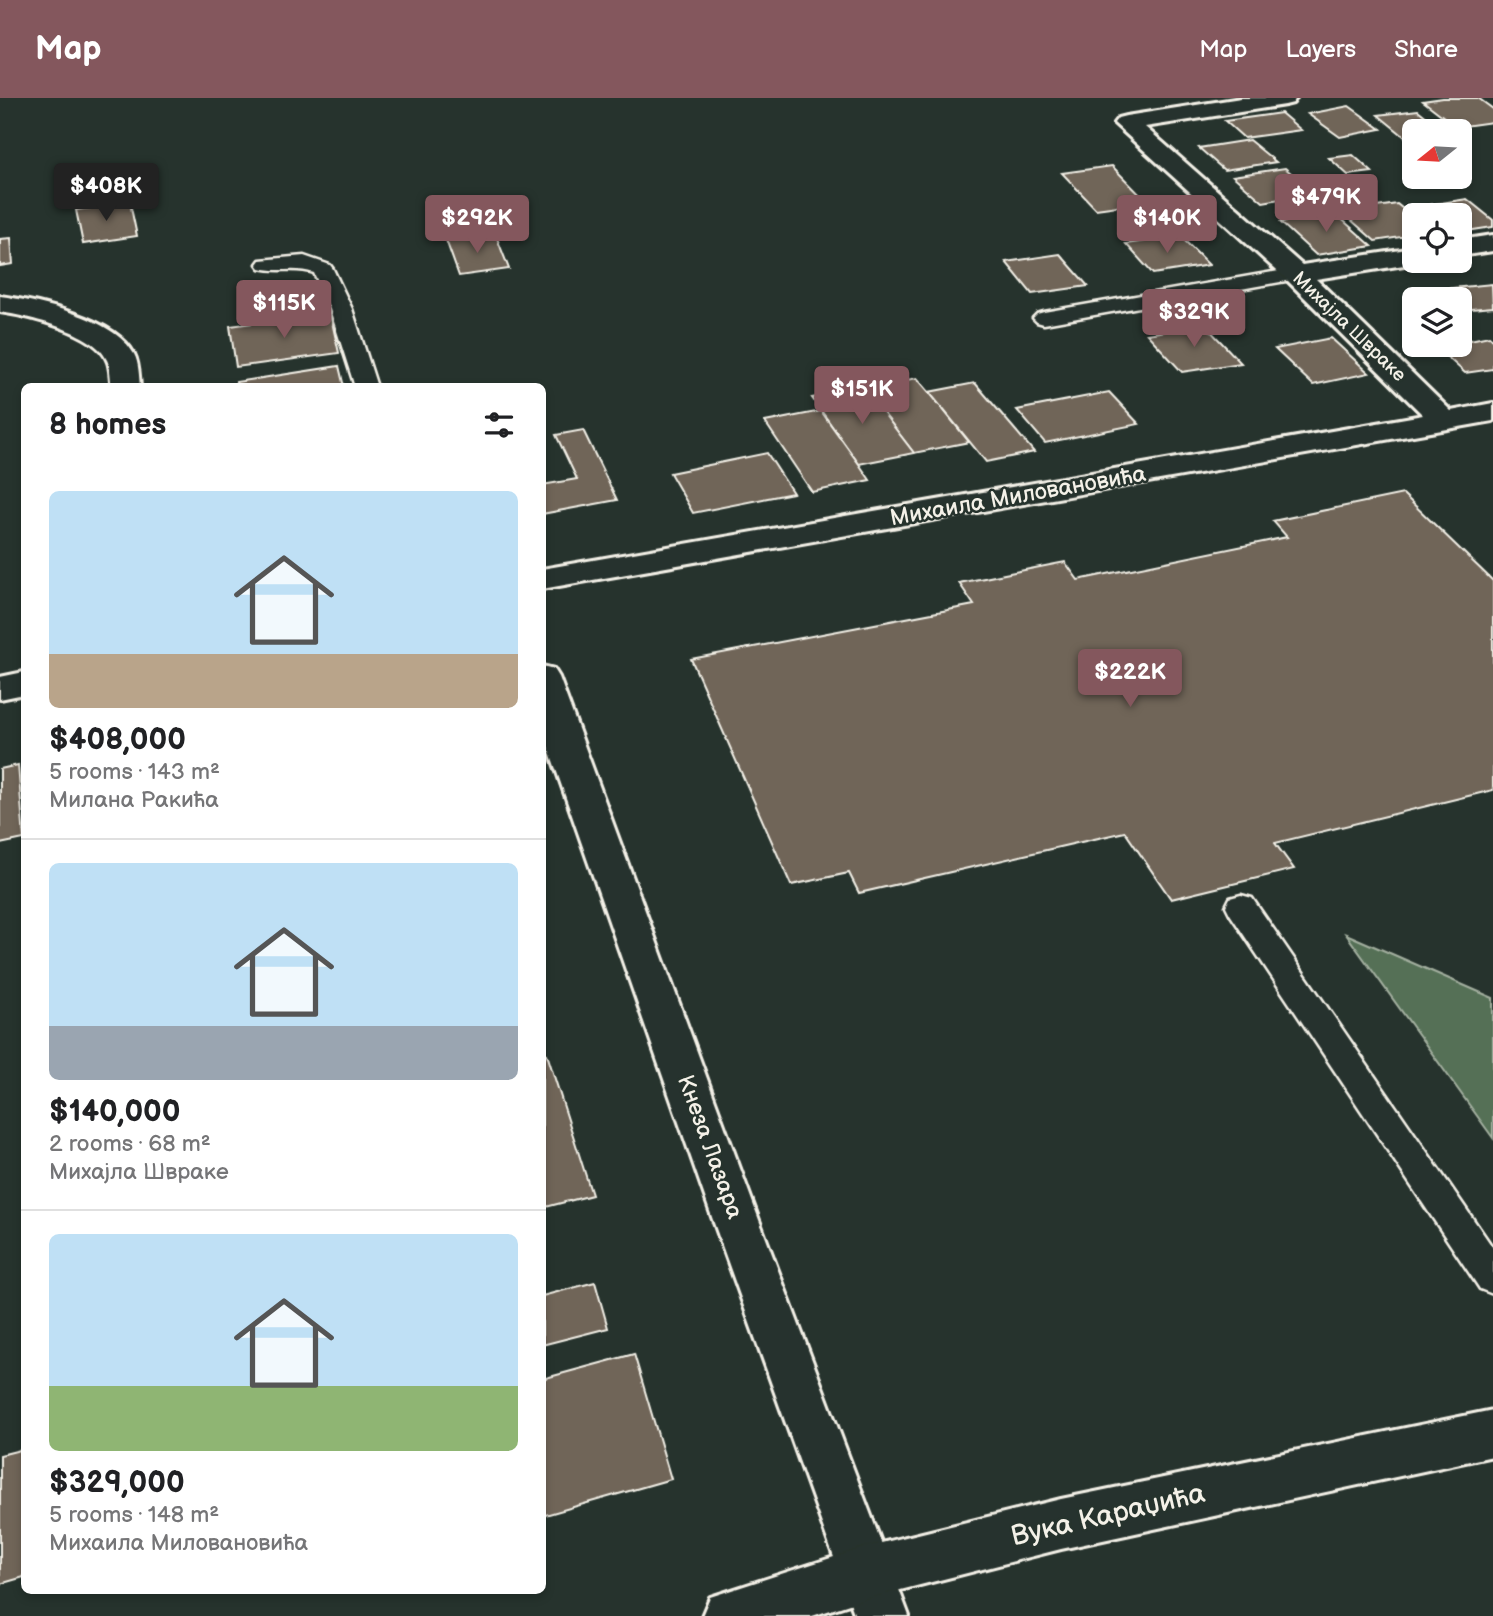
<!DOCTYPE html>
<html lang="en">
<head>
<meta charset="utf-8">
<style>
	body { margin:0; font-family:"Balsamiq Sans",sans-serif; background:#f2f2f2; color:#202124; height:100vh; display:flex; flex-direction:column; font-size:26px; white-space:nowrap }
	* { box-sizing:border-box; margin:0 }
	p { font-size:23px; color:#757577 }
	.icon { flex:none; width:38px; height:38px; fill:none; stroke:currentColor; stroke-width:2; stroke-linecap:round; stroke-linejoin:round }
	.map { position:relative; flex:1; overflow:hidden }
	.panel { position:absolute; left:21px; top:285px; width:525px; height:1211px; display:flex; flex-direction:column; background:#fff; border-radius:10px; box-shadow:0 4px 10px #0003 }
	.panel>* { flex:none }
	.needle { width:46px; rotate:252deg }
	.tools { position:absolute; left:1402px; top:21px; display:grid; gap:14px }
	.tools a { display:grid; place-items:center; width:70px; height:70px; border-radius:10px; background:#fff; box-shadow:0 4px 10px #0003; font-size:35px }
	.price { position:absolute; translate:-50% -60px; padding:0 16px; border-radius:7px; background:#84575d; color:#fff; font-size:23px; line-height:46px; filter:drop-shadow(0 2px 4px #0008) }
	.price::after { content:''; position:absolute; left:50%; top:42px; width:21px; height:16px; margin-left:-10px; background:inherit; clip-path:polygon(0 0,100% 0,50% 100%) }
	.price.on { background:#222; color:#fff }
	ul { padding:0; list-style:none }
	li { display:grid; align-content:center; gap:14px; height:371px; padding:0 28px }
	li+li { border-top:2px solid #e0e0e0 }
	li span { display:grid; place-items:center; height:217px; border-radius:10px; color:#555 }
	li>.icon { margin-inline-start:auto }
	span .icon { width:126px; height:126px; fill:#fffc; stroke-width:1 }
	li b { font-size:30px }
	h2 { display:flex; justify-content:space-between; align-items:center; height:84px; padding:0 28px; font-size:30px }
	header { display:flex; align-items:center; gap:42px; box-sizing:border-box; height:98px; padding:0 35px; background:#84575d; color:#fff }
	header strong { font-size:33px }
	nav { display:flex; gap:38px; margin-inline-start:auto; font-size:24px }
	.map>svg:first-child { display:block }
	.green { fill:#547057; stroke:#a4b0a0; stroke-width:2 }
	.building { fill:#6f6559; stroke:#f4f1e8; stroke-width:2 }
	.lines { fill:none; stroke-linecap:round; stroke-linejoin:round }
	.service-casing { stroke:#f4f1e8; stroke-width:5 }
	.minor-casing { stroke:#f4f1e8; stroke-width:6 }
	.tertiary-casing { stroke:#f4f1e8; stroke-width:6 }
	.service { fill:#26332d; fill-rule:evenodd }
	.minor { fill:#26332d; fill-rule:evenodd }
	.tertiary { fill:#26332d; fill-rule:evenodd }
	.labels { text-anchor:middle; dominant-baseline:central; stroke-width:5; stroke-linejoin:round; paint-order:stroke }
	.far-street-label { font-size:19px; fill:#f4f1e8; stroke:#26332d }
	.street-label { font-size:23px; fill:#f4f1e8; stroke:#26332d }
	.near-street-label { font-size:28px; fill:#f4f1e8; stroke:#26332d }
</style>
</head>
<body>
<header>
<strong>Map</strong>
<nav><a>Map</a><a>Layers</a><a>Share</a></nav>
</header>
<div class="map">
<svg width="1493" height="1518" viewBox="0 0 1493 1518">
	<rect width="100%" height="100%" fill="#26332d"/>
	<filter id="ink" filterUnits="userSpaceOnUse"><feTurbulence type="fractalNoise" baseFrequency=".0143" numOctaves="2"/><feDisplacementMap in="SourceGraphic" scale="14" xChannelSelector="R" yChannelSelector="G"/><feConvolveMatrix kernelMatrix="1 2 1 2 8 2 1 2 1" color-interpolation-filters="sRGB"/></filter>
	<g filter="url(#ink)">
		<polygon class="green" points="1346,836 1493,900 1493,1040"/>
		<g class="building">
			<polygon points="1443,0 1478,0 1493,11 1493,24 1457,29 1423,3"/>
			<polygon points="1349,8 1381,31 1340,39 1308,16"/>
			<polygon points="1418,12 1444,33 1414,33 1414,38 1405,39 1378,17"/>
			<polygon points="1281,15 1301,32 1244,40 1225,23"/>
			<polygon points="1249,42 1276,64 1224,72 1199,50"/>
			<polygon points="1353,57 1372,74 1348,77 1329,60"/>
			<polygon points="1112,68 1147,104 1096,111 1062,75"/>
			<polygon points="1285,70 1315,95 1263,104 1233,78"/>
			<polygon points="1467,101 1493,122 1493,129 1460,134 1460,117 1433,117 1422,108"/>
			<polygon points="130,105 137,138 83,146 76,112"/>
			<polygon points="1397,106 1414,120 1414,137 1375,143 1342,114"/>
			<polygon points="1336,116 1372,148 1316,157 1280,124"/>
			<polygon points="495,135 509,171 459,178 446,142"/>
			<polygon points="1180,138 1209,167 1153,176 1126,146"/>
			<polygon points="11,140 13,166 0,168 0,141"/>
			<polygon points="1060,156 1088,188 1032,196 1006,164"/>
			<polygon points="1492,186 1493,209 1460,212 1460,201 1428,201 1421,193"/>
			<polygon points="330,215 339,255 236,269 230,228"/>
			<polygon points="1205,227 1241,265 1182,274 1147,236"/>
			<polygon points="1489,238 1493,242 1493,271 1465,275 1435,248 1460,247 1460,244"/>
			<polygon points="1331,240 1369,275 1313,287 1275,251"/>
			<polygon points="339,268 344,289 237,289 236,284"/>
			<polygon points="917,280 929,294 969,344 914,355 864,290"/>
			<polygon points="975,285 1034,354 986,364 929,294"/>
			<polygon points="864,290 914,355 859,366 812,300"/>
			<polygon points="1109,294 1139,326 1045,345 1017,312"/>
			<polygon points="821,313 859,366 870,382 812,394 765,324"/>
			<polygon points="583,332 617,402 542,416 542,387 577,381 556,337"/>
			<polygon points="767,355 793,395 693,415 670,375"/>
			<polygon points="1403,396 1493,483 1493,692 1275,745 1294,771 1171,801 1125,734 859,795 849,775 791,787 691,561 974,507 959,485 1065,464 1078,482 1287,439 1273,423"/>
			<polygon points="18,667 24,741 0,746 0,671"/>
			<polygon points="547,956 592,1097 542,1110 542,957"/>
			<polygon points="595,1184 608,1230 542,1247 542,1198"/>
			<polygon points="634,1256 671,1381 542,1418 542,1281"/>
			<polygon points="24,1351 24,1479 0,1486 0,1357"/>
		</g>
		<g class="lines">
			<g class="service-casing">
				<g id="service">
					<path d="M304 158 330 167 333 171 352 211 377 289H355L330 211 314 175C296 168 278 175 260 170L257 166 260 162Z"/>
					<polygon points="1296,170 1303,172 1306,176 1303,180 1044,226 1037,224 1033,220 1037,216 1044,214"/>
					<polygon points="1241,797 1252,800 1493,1150 1493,1196 1480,1191 1230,816 1226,808 1230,800"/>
				</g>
			</g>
			<g class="minor-casing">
				<g id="minor">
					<polygon points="1241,0 1296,0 1293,5 1285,7 1145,29 1302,167 1414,150 1414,163 1423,164 1316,181 1451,313 1493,305 1493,323 542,491 542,471 1423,317 1287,182 1114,25 1118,20 1126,18"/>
					<polygon points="1493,137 1493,153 1460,158 1460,142"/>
					<path d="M0 198C37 203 115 220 134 256 139 265 139 279 140 289H112C110 281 111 269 107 262 96 234 27 218 0 214Z"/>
					<polygon points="542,568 554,571 559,579 759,1122 909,1518 855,1518 713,1122 542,631"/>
					<polygon points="24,574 24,596 0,601 0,579"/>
				</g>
			</g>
			<g class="tertiary-casing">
				<polygon id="tertiary" points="1493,1312 1493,1358 1061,1451 865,1501 812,1518 702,1518 710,1499 865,1449 1061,1401"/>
			</g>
			<use href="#service" class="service"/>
			<use href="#minor" class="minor"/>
			<use href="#tertiary" class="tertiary"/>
		</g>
	</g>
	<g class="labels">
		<g class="far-street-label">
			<text transform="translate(1349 229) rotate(44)">Михајла Швраке</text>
		</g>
		<g class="street-label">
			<text transform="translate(1018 398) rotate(-10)">Михаила Миловановића</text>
			<text transform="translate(710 1049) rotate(70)">Кнеза Лазара</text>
		</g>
		<g class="near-street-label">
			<text transform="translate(1108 1417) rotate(-13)">Вука Караџића</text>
		</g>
	</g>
</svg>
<div class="tools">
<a><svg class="needle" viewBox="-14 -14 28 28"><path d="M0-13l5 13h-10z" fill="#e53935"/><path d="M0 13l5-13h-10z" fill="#757577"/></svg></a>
<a><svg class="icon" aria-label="locate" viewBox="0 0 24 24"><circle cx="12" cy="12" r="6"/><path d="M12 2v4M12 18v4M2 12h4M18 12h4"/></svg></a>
<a><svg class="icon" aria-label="layers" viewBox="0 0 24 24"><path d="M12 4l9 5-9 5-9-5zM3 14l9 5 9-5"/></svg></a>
</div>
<b class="price on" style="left:106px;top:125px">$408K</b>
<b class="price" style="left:1326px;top:136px">$479K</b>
<b class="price" style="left:477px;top:157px">$292K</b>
<b class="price" style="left:1167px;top:157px">$140K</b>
<b class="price" style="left:284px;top:242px">$115K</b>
<b class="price" style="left:1194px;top:251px">$329K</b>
<b class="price" style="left:862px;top:328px">$151K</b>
<b class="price" style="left:1130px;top:611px">$222K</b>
<section class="panel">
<h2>8 homes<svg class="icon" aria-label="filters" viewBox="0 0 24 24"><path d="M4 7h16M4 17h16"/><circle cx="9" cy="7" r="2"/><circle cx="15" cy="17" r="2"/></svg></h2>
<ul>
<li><span style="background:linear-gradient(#bfe0f5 75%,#b9a48a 0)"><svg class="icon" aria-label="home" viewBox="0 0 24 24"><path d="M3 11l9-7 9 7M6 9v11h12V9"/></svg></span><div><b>$408,000</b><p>5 rooms · 143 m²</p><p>Милана Ракића</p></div></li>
<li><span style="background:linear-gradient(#bfe0f5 75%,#9aa5b1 0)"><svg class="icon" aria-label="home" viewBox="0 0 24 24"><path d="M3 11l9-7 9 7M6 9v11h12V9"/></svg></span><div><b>$140,000</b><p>2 rooms · 68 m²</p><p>Михајла Швраке</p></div></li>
<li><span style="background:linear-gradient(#bfe0f5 70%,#8fb573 0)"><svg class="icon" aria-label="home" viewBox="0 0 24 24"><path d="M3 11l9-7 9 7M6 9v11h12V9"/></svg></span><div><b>$329,000</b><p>5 rooms · 148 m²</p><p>Михаила Миловановића</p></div></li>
</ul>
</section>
</div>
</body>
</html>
